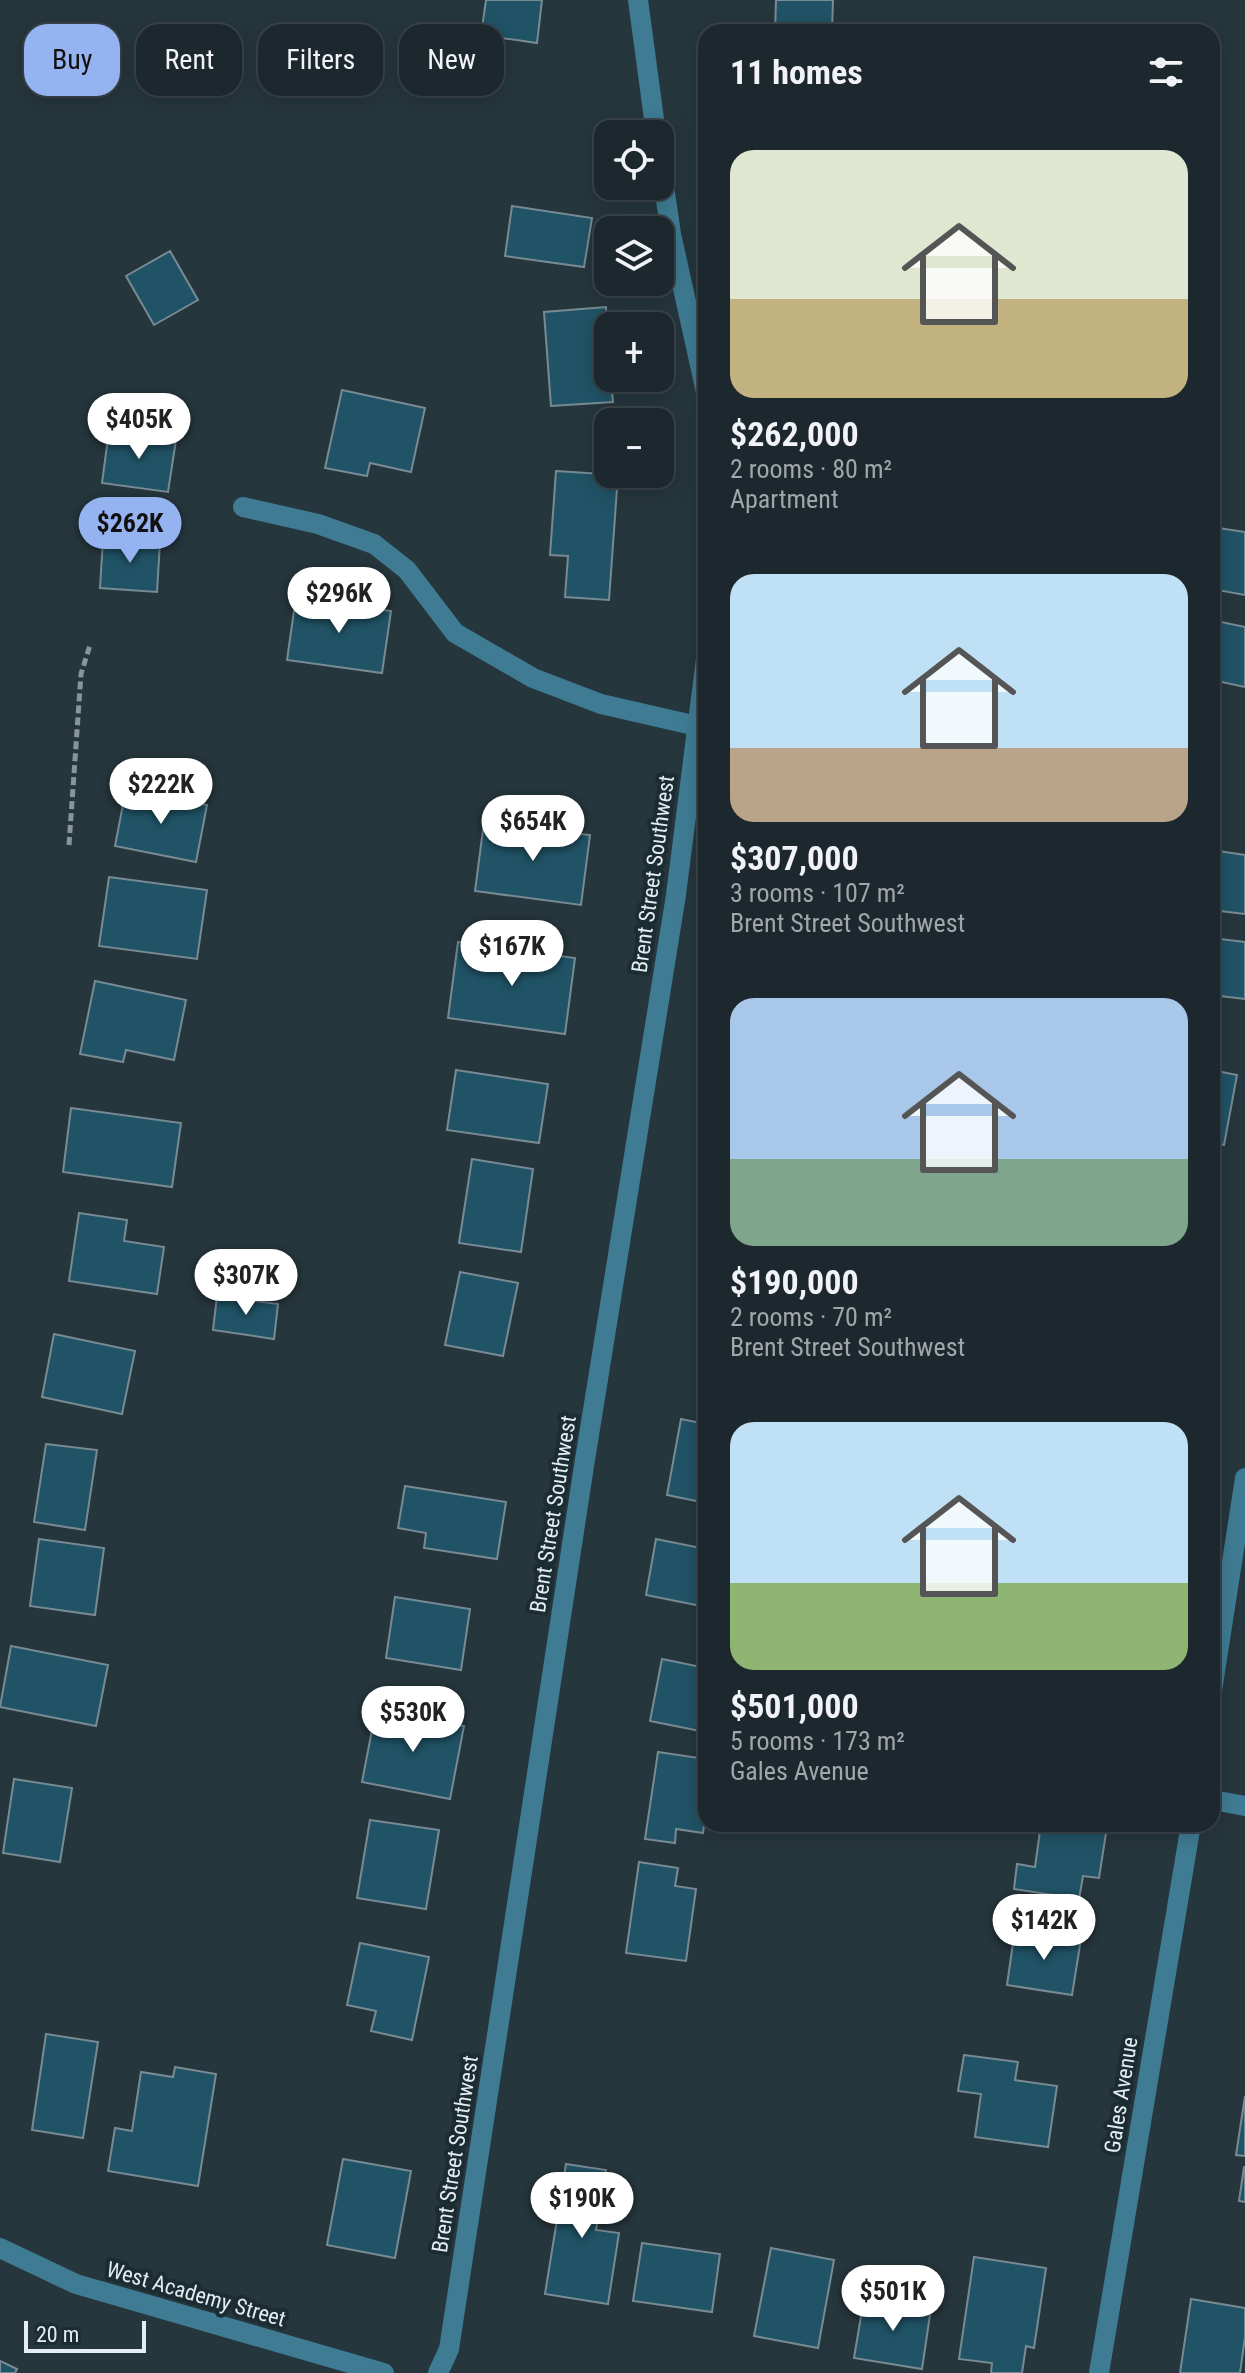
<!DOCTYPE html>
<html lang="en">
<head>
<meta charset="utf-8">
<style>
	body { margin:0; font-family:"Roboto Condensed",sans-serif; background:#253036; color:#f1f3f6; height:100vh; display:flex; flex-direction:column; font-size:30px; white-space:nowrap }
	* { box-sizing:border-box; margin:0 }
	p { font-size:26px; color:#a0a6aa }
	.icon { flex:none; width:44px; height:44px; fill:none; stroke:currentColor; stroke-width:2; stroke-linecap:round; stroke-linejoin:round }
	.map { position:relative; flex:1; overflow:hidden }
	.details { position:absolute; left:698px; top:24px; width:522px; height:1808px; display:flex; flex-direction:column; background:#1c282e; border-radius:24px; box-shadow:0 4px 20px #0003,0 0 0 2px #3a444a }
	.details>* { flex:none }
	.banner { position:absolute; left:24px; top:24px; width:554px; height:72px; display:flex; gap:16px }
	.fabs { position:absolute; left:594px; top:120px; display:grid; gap:16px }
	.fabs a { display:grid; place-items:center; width:80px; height:80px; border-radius:16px; background:#1c282e; box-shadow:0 4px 20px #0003,0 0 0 2px #3a444a; font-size:40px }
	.scale { position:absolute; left:24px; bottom:20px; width:122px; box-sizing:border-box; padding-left:8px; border:4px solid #e3edf2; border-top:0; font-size:22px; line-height:28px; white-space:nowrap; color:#e3edf2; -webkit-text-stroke:6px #1c2c33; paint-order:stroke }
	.price { position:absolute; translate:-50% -68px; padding:0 18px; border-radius:28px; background:#fff; color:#222; font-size:26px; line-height:52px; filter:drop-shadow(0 2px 4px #0008) }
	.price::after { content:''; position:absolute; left:50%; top:48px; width:24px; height:18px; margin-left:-12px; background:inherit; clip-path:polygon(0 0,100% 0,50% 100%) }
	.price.selected { background:#95b2f1; color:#111 }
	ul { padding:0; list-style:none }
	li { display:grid; align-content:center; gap:16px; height:424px; padding:0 32px }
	li span { display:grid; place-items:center; height:248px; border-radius:24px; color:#555 }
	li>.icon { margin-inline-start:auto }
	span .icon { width:144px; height:144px; fill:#fffc; stroke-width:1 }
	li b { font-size:34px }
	h2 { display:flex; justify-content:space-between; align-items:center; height:96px; padding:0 32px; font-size:34px }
	.tag { padding:0 28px; border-radius:24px; background:#1c282e; box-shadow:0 4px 20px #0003,0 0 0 2px #3a444a; font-size:28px; line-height:72px }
	.tag.selected { background:#95b2f1; color:#111 }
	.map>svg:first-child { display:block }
	.building { fill:#205366; stroke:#788a93; stroke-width:2 }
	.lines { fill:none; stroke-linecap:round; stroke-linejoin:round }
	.path { stroke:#88959b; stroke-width:5; stroke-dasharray:8 4; stroke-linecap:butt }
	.minor { stroke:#3f7c94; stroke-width:20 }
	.labels { text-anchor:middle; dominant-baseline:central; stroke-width:8; stroke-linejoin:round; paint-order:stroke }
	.street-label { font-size:22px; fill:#e3edf2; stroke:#1c2c33 }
</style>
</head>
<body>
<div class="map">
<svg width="1245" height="2373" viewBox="0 0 1245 2373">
	<rect width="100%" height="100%" fill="#26363d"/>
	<g class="building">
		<polygon points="486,0 542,0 537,43 481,35"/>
		<polygon points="776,0 833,0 832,32 775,32"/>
		<polygon points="512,206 592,218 584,267 505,256"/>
		<polygon points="170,251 198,300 154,325 126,276"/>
		<polygon points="606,307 608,378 611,378 613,402 551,406 544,312"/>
		<polygon points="342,390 425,408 411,472 370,463 367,476 325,468"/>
		<polygon points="109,430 176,440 168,492 102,483"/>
		<polygon points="556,471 618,475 609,600 565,597 568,556 550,555"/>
		<polygon points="1212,527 1245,532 1245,595 1212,589"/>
		<polygon points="103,539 160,542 157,592 100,588"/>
		<polygon points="296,597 391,611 382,673 287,660"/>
		<polygon points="1212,620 1245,627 1245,687 1212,680"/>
		<polygon points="126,789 207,805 196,862 115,846"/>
		<polygon points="484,822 590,835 581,905 475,891"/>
		<polygon points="1212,850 1245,855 1245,914 1212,910"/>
		<polygon points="109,877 207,890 197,959 99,946"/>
		<polygon points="1212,938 1245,942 1245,999 1212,995"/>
		<polygon points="458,942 575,958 565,1034 448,1018"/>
		<polygon points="95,981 186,1000 174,1060 126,1050 123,1062 80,1054"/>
		<polygon points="456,1070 548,1084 539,1143 447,1130"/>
		<polygon points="1212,1070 1237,1075 1224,1145 1212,1142"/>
		<polygon points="71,1108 181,1123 172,1187 63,1172"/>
		<polygon points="472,1159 533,1169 521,1252 459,1243"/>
		<polygon points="79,1213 127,1220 124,1241 164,1247 157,1294 69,1281"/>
		<polygon points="460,1272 518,1283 503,1356 445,1345"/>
		<polygon points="217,1296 278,1304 274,1339 213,1330"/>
		<polygon points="54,1334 135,1351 122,1414 42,1397"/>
		<polygon points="681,1419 706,1424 706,1503 667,1495"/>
		<polygon points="46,1444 97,1450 85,1530 34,1522"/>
		<polygon points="405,1486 506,1502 497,1559 424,1548 426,1533 398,1528"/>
		<polygon points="39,1539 104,1548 95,1615 30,1606"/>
		<polygon points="656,1539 706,1549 706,1607 646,1595"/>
		<polygon points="395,1597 470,1609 461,1670 386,1658"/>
		<polygon points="11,1646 108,1665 96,1726 0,1707"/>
		<polygon points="662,1659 706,1668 705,1732 650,1721"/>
		<polygon points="376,1709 464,1726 450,1799 362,1782"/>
		<polygon points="658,1752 706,1759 706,1810 703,1833 676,1829 675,1843 645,1839"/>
		<polygon points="14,1779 72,1788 60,1862 3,1853"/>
		<polygon points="370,1820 439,1830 426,1909 357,1898"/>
		<polygon points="1041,1824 1106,1833 1099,1878 1083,1876 1079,1899 1014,1889 1017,1864 1035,1867"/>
		<polygon points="639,1862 678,1868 675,1886 696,1889 686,1961 626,1953"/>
		<polygon points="1015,1929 1081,1939 1072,1995 1007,1985"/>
		<polygon points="360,1943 429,1957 412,2040 371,2031 376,2011 347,2005"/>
		<polygon points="46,2034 98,2042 83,2138 32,2130"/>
		<polygon points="964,2055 1018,2062 1015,2080 1057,2086 1048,2147 975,2137 981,2094 958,2091"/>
		<polygon points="175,2067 216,2074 198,2186 108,2171 115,2128 132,2131 141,2072 173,2077"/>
		<polygon points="1245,2096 1245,2156 1236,2155"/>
		<polygon points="343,2159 411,2171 395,2258 327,2245"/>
		<polygon points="566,2164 606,2170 596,2230 619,2233 608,2304 545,2294"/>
		<polygon points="1244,2167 1245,2167 1245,2202 1239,2201"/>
		<polygon points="642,2243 720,2254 712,2312 633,2301"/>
		<polygon points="771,2248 834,2260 818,2348 754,2336"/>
		<polygon points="974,2257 1046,2268 1034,2348 1026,2346 1022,2373 991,2373 992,2363 959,2359"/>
		<polygon points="864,2298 931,2308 922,2369 854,2358"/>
		<polygon points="1191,2299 1245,2308 1245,2337 1240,2373 1180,2373"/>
		<polygon points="0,2361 17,2369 15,2373 0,2373"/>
	</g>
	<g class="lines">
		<polyline class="path" points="69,845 81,674 90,645"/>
		<g class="minor">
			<polyline points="638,0 656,134"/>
			<polyline points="660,159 671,234 706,392"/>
			<polyline points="243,507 318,524 374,544 407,570 455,633 533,678 601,704 697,726"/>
			<polyline points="1212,1691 1245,1478"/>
			<polyline points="1212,1800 1245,1806"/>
			<polyline points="0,2248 76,2284 384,2373"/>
			<polyline points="438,2373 449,2349 584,1466 676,895 706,659"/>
			<polyline points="1099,2373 1191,1824"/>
		</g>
	</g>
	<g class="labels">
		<g class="street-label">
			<text transform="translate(653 874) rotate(-82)">Brent Street Southwest</text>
			<text transform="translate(553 1514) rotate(-81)">Brent Street Southwest</text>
			<text transform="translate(1121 2095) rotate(-81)">Gales Avenue</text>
			<text transform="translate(455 2154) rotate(-81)">Brent Street Southwest</text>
			<text transform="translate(196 2294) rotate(16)">West Academy Street</text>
		</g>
	</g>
</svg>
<div class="fabs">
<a><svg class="icon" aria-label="locate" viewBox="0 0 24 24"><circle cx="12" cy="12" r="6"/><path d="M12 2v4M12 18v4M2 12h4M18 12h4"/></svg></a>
<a><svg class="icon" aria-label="layers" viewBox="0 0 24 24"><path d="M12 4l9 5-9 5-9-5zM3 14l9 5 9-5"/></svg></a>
<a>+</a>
<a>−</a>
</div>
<div class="scale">20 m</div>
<b class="price" style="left:139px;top:461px">$405K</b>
<b class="price selected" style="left:130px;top:565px">$262K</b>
<b class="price" style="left:339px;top:635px">$296K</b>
<b class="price" style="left:161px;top:826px">$222K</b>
<b class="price" style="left:533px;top:863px">$654K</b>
<b class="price" style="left:512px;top:988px">$167K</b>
<b class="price" style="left:246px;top:1317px">$307K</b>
<b class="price" style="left:413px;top:1754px">$530K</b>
<b class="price" style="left:1044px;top:1962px">$142K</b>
<b class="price" style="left:582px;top:2240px">$190K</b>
<b class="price" style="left:893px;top:2333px">$501K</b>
<div class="banner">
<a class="tag selected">Buy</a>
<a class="tag">Rent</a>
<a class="tag">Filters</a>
<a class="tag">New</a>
</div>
<section class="details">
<h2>11 homes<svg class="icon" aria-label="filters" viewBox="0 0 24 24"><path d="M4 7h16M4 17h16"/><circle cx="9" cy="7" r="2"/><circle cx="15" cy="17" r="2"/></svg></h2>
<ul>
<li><span style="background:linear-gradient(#dfe7d0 60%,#c2b280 0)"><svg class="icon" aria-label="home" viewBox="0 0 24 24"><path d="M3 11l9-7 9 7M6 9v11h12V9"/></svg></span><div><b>$262,000</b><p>2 rooms · 80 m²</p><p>Apartment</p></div></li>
<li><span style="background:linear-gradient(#bfe0f5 70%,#b9a48a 0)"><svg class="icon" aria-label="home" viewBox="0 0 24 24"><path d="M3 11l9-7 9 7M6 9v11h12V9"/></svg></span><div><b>$307,000</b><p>3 rooms · 107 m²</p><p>Brent Street Southwest</p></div></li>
<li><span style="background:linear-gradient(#a9c7e8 65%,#7fa58c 0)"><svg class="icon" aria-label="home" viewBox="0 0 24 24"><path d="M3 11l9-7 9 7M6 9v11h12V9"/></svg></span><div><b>$190,000</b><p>2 rooms · 70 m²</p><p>Brent Street Southwest</p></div></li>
<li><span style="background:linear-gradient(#bfe0f5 65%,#8fb573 0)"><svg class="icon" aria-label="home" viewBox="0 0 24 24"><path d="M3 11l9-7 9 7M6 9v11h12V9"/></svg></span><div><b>$501,000</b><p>5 rooms · 173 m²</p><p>Gales Avenue</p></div></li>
</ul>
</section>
</div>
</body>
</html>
